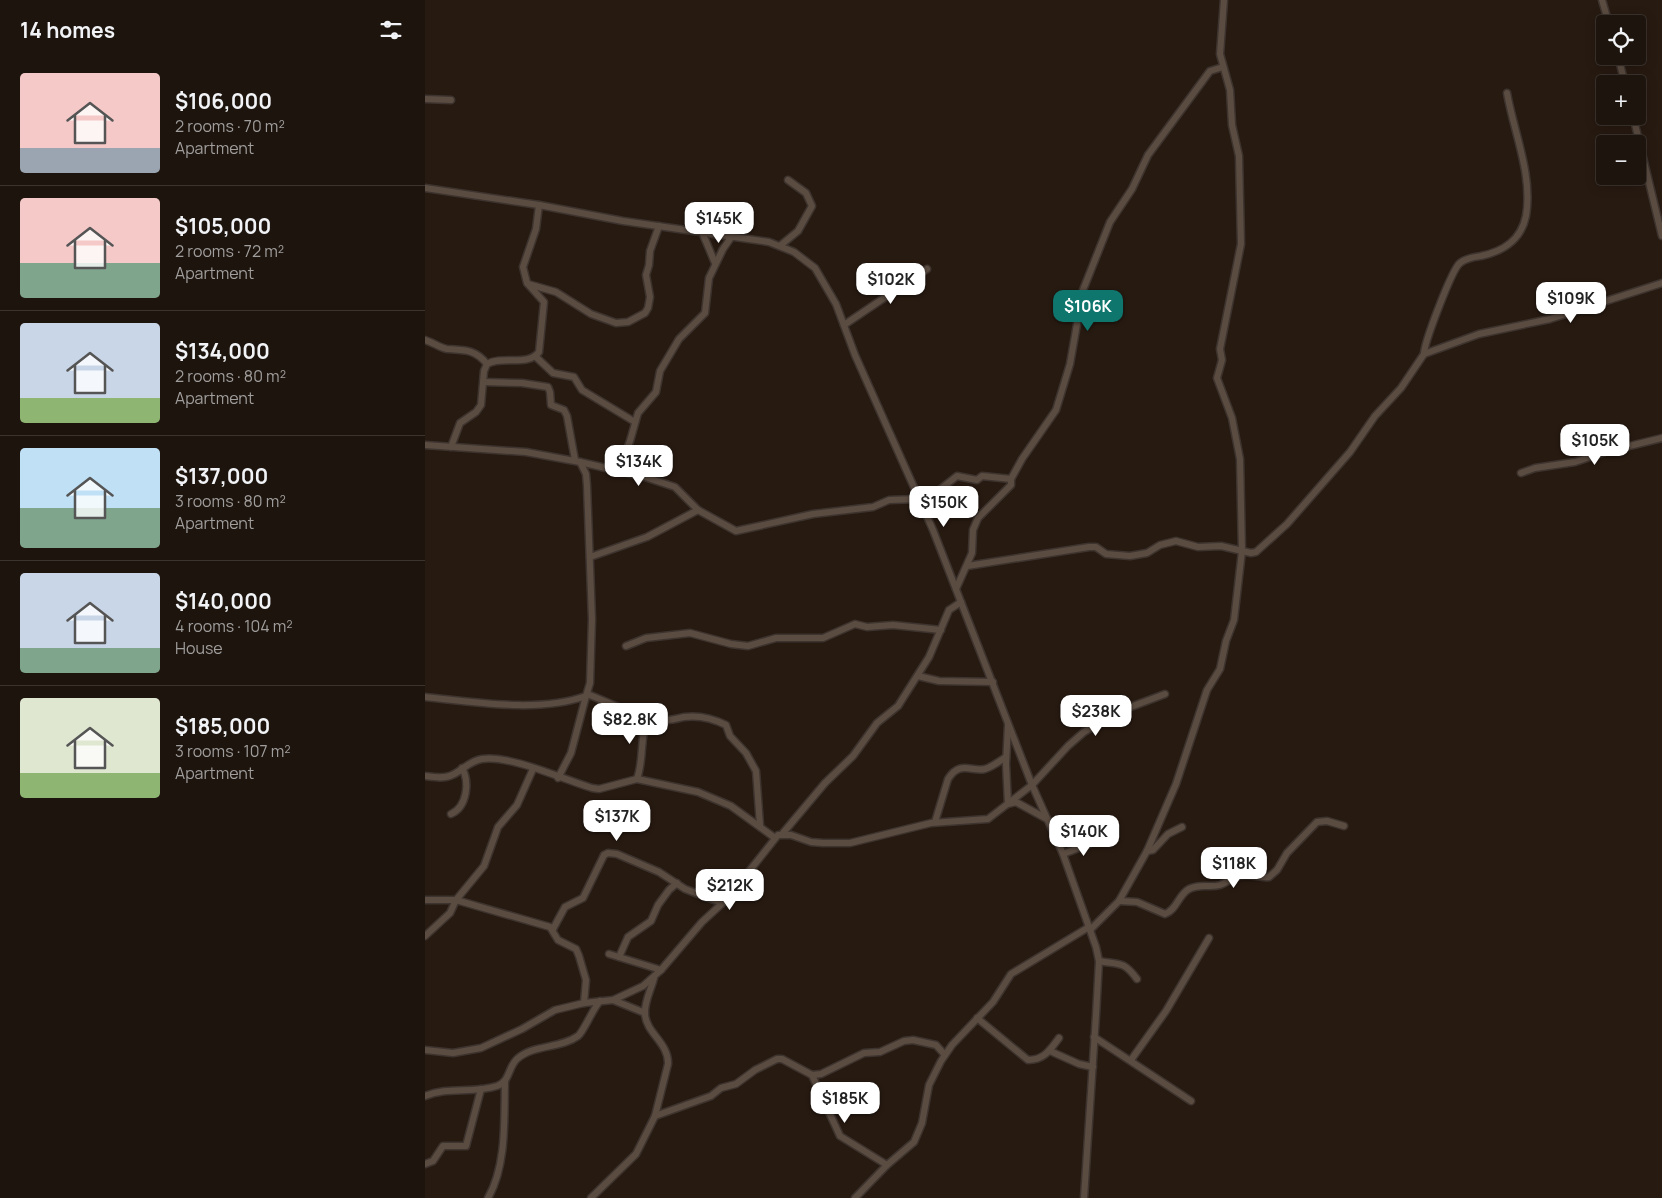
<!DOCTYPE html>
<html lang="en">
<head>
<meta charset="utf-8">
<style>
	body { margin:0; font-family:Manrope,sans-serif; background:#2a211b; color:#f1f3f6; height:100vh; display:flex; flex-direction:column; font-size:19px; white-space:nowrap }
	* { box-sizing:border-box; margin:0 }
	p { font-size:16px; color:#a09e9d }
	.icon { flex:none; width:28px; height:28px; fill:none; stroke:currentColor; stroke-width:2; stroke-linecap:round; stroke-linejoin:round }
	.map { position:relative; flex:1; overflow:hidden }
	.side { display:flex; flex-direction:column; background:#1d140d; width:425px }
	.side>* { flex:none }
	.tools { position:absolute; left:1171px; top:15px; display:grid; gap:10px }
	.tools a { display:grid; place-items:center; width:50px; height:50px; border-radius:5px; background:#1d140d; box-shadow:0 2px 12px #0003,0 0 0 1px #3b332e; font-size:25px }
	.price { position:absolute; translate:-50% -42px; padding:0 11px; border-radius:10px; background:#fff; color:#222; font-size:16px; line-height:32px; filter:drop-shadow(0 1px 2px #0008) }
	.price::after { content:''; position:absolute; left:50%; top:30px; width:15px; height:11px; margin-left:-8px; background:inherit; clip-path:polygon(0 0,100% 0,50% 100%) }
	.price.current { background:#0f766e; color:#fff }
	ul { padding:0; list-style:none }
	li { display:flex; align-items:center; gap:15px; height:125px; padding:0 20px }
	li+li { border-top:1px solid #3b332e }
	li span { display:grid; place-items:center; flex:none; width:140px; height:100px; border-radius:5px; color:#555 }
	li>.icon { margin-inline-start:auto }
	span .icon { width:60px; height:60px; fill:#fffc; stroke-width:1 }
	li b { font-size:21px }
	h2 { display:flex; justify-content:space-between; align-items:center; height:60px; padding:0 20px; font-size:21px }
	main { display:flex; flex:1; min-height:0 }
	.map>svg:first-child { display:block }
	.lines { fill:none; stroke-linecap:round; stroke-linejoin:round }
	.minor-casing { stroke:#3e342f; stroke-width:9 }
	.minor { stroke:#5b4c41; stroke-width:6 }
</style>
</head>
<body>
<main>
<section class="side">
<h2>14 homes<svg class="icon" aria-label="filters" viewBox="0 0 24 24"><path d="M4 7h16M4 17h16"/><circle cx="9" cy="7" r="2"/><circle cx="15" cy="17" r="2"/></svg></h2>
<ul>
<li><span style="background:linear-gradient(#f6c9c9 75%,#9aa5b1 0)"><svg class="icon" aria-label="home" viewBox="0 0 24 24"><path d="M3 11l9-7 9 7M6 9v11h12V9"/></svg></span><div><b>$106,000</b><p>2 rooms · 70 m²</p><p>Apartment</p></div></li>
<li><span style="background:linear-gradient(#f6c9c9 65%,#7fa58c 0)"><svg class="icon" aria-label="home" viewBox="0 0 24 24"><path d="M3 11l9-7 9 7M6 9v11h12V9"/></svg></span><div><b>$105,000</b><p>2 rooms · 72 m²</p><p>Apartment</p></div></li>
<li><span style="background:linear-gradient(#c9d6e8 75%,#8fb573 0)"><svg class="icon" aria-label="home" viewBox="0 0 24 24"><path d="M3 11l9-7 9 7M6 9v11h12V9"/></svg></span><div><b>$134,000</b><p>2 rooms · 80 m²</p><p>Apartment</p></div></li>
<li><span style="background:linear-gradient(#bfe0f5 60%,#7fa58c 0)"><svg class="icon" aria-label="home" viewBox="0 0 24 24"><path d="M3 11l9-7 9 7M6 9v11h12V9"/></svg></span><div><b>$137,000</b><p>3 rooms · 80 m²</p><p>Apartment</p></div></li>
<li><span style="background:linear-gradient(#c9d6e8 75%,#7fa58c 0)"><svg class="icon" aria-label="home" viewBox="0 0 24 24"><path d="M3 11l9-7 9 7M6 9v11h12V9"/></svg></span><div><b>$140,000</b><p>4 rooms · 104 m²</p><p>House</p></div></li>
<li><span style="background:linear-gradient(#dfe7d0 75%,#8fb573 0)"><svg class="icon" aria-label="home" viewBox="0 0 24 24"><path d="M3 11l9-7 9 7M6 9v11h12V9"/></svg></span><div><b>$185,000</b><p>3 rooms · 107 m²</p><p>Apartment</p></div></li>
</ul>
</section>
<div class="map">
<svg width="1237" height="1198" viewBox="0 0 1237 1198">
	<rect width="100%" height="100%" fill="#271a11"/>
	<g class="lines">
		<g class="minor-casing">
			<g id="minor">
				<polyline points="1177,0 1184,24"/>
				<polyline points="1193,56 1200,84"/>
				<polyline points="0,99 26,100"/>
				<polyline points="1208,116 1237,236"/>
				<polyline points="0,188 114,205 198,221 344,242 369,252 390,268 411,304 430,355 508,530 607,785 638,854 671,947 674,961 671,1015 659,1198"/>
				<polyline points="277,232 290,263"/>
				<polyline points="356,245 373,231 387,206 381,193 363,180"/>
				<polyline points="103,284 131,292 166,314 191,323 203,322 220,313 223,308 225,297 221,275 224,265 225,251 234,226"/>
				<polyline points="419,325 502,269"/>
				<path d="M0 340C7 342 16 348 22 349 39 350 50 349 62 364"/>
				<path d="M999 354C999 343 1027 269 1035 263 1041 258 1049 257 1056 256 1079 251 1096 240 1101 216 1108 175 1089 133 1082 93"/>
				<polyline points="110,356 128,373 149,377 157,390 210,422"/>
				<polyline points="59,382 97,383 123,387 125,392 126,405 139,410 142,416 150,460"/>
				<path d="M0 445 101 452 155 462 161 474 162 486 167 619 165 683 161 696C113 713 50 702 0 697"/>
				<path d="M26 447 35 423 51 412 56 405 59 371 62 364C77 355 103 367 114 352L119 302 102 283 98 267 111 229 114 205"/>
				<polyline points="155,462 220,477 250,487 273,510"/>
				<polyline points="193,472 205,441 213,413 231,392 235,371 254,339 280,313 284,278 298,249 307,236"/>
				<polyline points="1096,473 1110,468 1150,462 1180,452 1237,438"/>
				<polyline points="165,557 222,537 273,510 311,531 388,514 448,507 464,500 494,499 508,495 532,476 552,480 557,476 586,479"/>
				<polyline points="542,566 664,547 671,547 681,554 705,556 722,553 735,545 751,541 773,547 796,546 826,553 831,552 862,524 925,452 950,416 976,388 999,354 1054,334 1125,319 1237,283"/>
				<polyline points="531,589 547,553 548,530 553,518 586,485 586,479 597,459 631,410 645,364 658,290 685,222 707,189 723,155 782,75 785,71 798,67"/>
				<polyline points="201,646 221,638 265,633 306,644 323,646 351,638 398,638 430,624 442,627 468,625 516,630"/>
				<polyline points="493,676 514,681 568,682"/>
				<path d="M162 694C186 703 211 717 236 720 245 721 251 719 259 717 273 715 289 719 301 725L305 736 321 753 331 771 335 825"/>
				<polyline points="583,725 581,764 583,804 591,802 622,819"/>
				<path d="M0 776C8 777 19 779 27 775 37 771 44 761 57 759 86 755 137 779 167 788L174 789 212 779 273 792 306 806 350 838"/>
				<polyline points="133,778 146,753 161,696"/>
				<path d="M212 779C219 759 215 738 222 718"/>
				<path d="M26 814C42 807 45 782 37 768"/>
				<path d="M510 822 523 779C535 760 546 772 560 769 567 767 575 761 581 757"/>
				<polyline points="358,833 400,783 428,756 452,723 473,706 504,657 524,610 536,602"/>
				<polyline points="722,851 728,850 743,834 757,827"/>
				<polyline points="638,854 664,844 670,838 677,839"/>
				<polyline points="0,900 31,900 125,927 133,940 151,949 154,956 161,980 159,1003"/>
				<path d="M694 901 712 902 740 914C752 910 753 895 764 889 775 883 785 888 795 885 804 882 810 875 820 875 829 875 836 878 844 877L852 870 862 853 892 822 902 821 919 826"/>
				<polyline points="128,929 140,907 158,898 179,855 183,853 192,854 234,872 260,889 297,903"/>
				<polyline points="665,930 694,901 722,851 751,784 782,690 795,669 801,641 809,620 817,551 815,459 807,418 792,378 797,360 795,349 816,244 814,156 807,125 805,90 795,54 799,0"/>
				<polyline points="0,936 25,913 31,900 59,866 73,827 92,805 108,769"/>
				<polyline points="184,954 236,970"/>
				<polyline points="194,957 203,937 226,921 233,905 244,890 252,883"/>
				<path d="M674 961C694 965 698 960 712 979"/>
				<polyline points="188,1000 220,1013"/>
				<path d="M552 1018 603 1060C619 1060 625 1050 634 1038"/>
				<polyline points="669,1037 766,1101"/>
				<polyline points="0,1050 28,1053 56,1048 97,1029 130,1010 159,1003 188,1000 218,986 236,970 277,922 302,899 353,835 366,835 386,842 398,843 425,843 506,823 563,819 607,785 643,746 659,732 695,711 740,694"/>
				<polyline points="625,1051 654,1064 668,1067"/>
				<polyline points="706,1060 741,1011 784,938"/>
				<polyline points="387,1075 415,1136 462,1165"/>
				<path d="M0 1096C23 1086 48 1094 72 1086 85 1082 83 1067 92 1059 109 1044 135 1049 153 1036 159 1031 167 1010 175 1001"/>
				<polyline points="230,1116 286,1096 296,1088 311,1084 330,1070 352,1059 357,1059 387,1075 396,1074 439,1053 455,1052 479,1041 488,1040 511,1045 520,1055"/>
				<polyline points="0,1164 8,1161 18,1146 41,1146 56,1089"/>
				<path d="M63 1198C82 1165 79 1118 80 1081"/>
				<path d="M166 1198 211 1154 230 1116 243 1064C244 1043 221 1033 220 1014 219 1002 226 990 229 978"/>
				<polyline points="430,1198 462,1165 489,1142 497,1123 504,1085 516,1061 527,1045 568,1002 586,974 664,927"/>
			</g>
		</g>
		<use href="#minor" class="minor"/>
	</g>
</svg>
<div class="tools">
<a><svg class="icon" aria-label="locate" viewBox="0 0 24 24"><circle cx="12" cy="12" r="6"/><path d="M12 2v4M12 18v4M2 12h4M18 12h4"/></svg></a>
<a>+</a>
<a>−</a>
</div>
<b class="price" style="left:294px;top:244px">$145K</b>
<b class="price" style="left:466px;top:305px">$102K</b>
<b class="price" style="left:1146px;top:324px">$109K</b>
<b class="price current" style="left:663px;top:332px">$106K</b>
<b class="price" style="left:1170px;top:466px">$105K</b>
<b class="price" style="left:214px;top:487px">$134K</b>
<b class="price" style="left:519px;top:528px">$150K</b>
<b class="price" style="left:671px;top:737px">$238K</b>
<b class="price" style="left:205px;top:745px">$82.8K</b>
<b class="price" style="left:192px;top:842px">$137K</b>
<b class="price" style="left:659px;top:857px">$140K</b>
<b class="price" style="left:809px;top:889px">$118K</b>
<b class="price" style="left:305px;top:911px">$212K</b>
<b class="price" style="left:420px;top:1124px">$185K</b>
</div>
</main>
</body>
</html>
